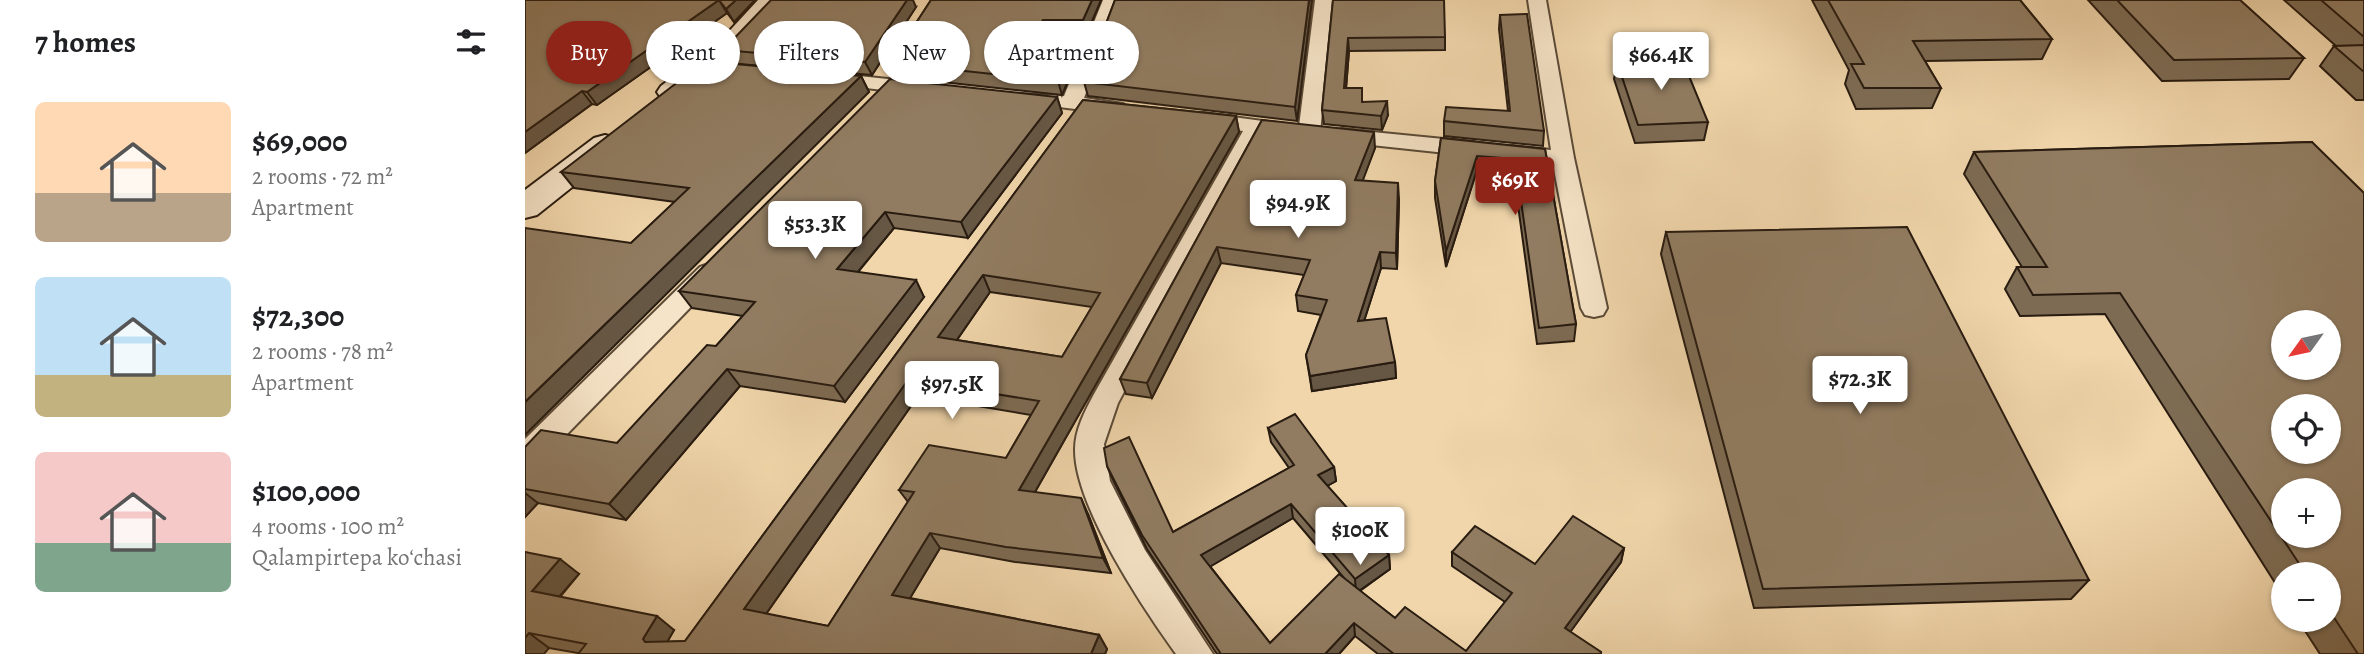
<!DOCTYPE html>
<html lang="en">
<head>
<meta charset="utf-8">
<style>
	body { margin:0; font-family:Alegreya,serif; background:#f6f6f6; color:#202124; height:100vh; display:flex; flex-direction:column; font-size:26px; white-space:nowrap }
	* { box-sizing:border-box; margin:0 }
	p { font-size:23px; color:#757577 }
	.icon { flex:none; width:38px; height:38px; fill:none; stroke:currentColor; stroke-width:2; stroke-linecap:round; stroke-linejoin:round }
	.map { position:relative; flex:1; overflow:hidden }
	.drawer { display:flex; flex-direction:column; background:#fff; width:525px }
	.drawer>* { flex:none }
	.hud { position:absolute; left:21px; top:21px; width:665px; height:63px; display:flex; gap:14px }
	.needle { width:46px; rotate:237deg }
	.buttons { position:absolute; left:1746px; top:310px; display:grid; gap:14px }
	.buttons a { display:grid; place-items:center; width:70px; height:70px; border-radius:50%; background:#fff; box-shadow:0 2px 5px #0004; font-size:35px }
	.price { position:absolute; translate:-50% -60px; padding:0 16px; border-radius:7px; background:#fff; color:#222; font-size:23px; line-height:46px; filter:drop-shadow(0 2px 4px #0008) }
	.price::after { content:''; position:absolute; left:50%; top:42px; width:21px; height:16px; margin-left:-10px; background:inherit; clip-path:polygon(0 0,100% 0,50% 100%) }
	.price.selected { background:#8f2418; color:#fff }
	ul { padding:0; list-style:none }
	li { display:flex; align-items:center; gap:21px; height:175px; padding:0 35px }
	li span { display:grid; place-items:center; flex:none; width:196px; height:140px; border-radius:10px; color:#555 }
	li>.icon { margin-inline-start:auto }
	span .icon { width:84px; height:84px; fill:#fffc; stroke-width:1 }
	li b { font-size:30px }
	h2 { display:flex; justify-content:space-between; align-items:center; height:84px; padding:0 35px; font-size:30px }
	.pill { padding:0 24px; border-radius:32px; background:#fff; box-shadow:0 2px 5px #0004; font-size:24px; line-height:63px }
	.pill.selected { background:#8f2418; color:#fff }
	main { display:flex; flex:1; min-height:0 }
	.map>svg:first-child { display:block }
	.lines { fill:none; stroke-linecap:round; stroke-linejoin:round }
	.street-casing { stroke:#5a4a37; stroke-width:4 }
	.secondary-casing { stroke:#281b10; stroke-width:4 }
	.street { fill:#f6e4c8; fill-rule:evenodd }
	.secondary { fill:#f6e4c8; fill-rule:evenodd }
	.wall { fill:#7d6b53; stroke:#281b10; stroke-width:2; fill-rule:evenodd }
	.shaded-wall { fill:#665744; stroke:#281b10; stroke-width:2 }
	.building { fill:#917c61; stroke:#281b10; stroke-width:2; fill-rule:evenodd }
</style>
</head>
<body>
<main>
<section class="drawer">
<h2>7 homes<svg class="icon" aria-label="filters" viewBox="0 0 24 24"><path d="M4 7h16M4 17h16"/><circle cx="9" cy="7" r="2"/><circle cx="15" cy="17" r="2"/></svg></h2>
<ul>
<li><span style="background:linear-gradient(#ffd9b3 65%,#b9a48a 0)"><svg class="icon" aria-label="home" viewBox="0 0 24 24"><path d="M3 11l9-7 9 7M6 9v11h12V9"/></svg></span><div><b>$69,000</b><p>2 rooms · 72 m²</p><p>Apartment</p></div></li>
<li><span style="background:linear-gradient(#bfe0f5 70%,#c2b280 0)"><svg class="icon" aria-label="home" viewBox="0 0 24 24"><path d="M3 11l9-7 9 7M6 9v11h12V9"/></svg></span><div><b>$72,300</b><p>2 rooms · 78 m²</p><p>Apartment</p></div></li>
<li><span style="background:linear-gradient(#f6c9c9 65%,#7fa58c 0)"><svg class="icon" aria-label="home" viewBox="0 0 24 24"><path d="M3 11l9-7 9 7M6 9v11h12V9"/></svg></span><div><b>$100,000</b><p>4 rooms · 100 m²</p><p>Qalampirtepa koʻchasi</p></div></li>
</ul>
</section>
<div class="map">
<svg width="1839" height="654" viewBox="0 0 1839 654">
	<rect width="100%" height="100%" fill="#f1d6ab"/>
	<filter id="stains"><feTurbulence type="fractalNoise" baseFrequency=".00286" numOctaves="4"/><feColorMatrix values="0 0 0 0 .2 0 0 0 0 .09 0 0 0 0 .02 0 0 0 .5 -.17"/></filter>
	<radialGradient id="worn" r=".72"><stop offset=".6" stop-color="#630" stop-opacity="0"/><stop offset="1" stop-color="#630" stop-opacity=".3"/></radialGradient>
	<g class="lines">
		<g class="street-casing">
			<g id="street">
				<polygon points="578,0 596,0 559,98 598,104 602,108 598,112 591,114 493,102 490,98 493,94 539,96"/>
				<path d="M790 0H808L795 133 784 140 775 136 738 133 593 403 579 444 585 481 620 550 688 654H651C618 608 549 505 550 449 550 430 560 411 569 394L718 131 678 125 667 119 678 113 774 126Z"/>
				<polygon points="1003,0 1021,0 1049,158 1082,308 1078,315 1069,317 1060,315 1056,308 1028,164 987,160 976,153 987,146 1026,150"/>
				<polygon points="305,73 392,82 402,88 392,94 298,83 295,79 298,75"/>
				<polygon points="817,129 949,142 960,149 949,156 809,141 806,136 809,131"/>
				<polygon points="184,264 193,267 196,273 193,279 10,467 0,470 0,439 175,267"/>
			</g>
		</g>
		<g class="secondary-casing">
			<g id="secondary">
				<polygon points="233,0 262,0 216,52 158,98 147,101 136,98 132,92 136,86 196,40"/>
				<polygon points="80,135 91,138 96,145 91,152 12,215 0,218 0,190 69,138"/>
			</g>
		</g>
		<use href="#street" class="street"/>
		<use href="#secondary" class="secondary"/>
	</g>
	<g class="wall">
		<polygon points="0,0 230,0 209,22 202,13 72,105 67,104 0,153"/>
		<polygon points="406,0 576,0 562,33 523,34 499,64 539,67 543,81 537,95 371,77 365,63"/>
		<polygon points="590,0 787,0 772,121 563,96 559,82"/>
		<polygon points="808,0 920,37 920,50 824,51 821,88 838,102 863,115 857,130 799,124 797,110"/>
		<polygon points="1287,0 1495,0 1527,39 1517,59 1400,61 1416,88 1407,108 1331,109 1320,84 1324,70"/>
		<polygon points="1563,0 1715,0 1779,58 1764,79 1637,81"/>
		<polygon points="1759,0 1839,0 1839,100 1831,100 1795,66 1809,46 1811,46"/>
		<polygon points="391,7 347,75 214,64 336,76 344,92 106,243 150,202 49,188 36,172 206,63 198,50"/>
		<polygon points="975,15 1019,131 1018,146 919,136 919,121 983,111 974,29"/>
		<polygon points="1092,62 1183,122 1179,140 1110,143 1089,79"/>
		<polygon points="532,97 537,113 443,238 369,228 333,272 399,297 320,402 215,386 101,520 13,503 0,517 0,447 92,443 191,346 218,316 167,308 154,291"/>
		<path d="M558 100 711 116 714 132 510 492 563 514 586 573 490 562 415 548 385 598 574 635 582 649 580 654H53V653L24 648 0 654V552L54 574 35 597 149 630 142 642 160 641ZM465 292 567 307 537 357 432 340ZM393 396 506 415 481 458 374 490 383 502 303 626 241 614Z"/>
		<polygon points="737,120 850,148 837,180 874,199 872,269 856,268 839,321 870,362 871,378 787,391 781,355 796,315 773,311 771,295 779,275 696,263 627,398 601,394 595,379"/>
		<polygon points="916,138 1020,149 1051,324 1049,341 1012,344 989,176 951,173 921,267 910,198 910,181"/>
		<polygon points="1787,142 1839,654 1795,654 1773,620 1804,620 1804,574 1759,574 1759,597 1580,314 1495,316 1480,289 1492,267 1497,267 1439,174 1449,152"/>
		<polygon points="1141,232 1564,580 1546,599 1229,608 1136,254"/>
		<path d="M743 428 809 467 811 481 802 486 864 555 865 569 835 591 870 618 941 651 980 602 927 566V552L1010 564 1099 548 1096 562 1045 632 1076 652V654H853L830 636 814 654H692L622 549 588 480 582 466 648 532 764 468 746 442ZM768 518 819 578 745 643 685 566Z"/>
	</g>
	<g class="shaded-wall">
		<polygon points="194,0 202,13 72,105 62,92"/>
		<polygon points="211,0 230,0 209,22 201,9"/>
		<polygon points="382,0 388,0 391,7 347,75 340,62"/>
		<polygon points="567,0 576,0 562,33 558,20"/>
		<polygon points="784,0 787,0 772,121 770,107"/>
		<polygon points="518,20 523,34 489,76 484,62"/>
		<polygon points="823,38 824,51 820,102 819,88"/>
		<polygon points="539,67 543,81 537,95 533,81"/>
		<polygon points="336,76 344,92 0,435 0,402"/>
		<polygon points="57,91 67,104 0,153 0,132"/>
		<polygon points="532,97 537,113 443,238 436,222"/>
		<polygon points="862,101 863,115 857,130 856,116"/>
		<polygon points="711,116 714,132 502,506 494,490"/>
		<polygon points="849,132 850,148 832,196 830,180"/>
		<polygon points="952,156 951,173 921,267 921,251"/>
		<polygon points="873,183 874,199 872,269 871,253"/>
		<polygon points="360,212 369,228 322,285 312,269"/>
		<polygon points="692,247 696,263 627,398 622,383"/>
		<polygon points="855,252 856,268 834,337 833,321"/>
		<polygon points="458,275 465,292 422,354 413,337"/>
		<polygon points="391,280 399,297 320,402 309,386"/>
		<polygon points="870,362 871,378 787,391 785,376"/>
		<polygon points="202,369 215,386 101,520 84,504"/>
		<polygon points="383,380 393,396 234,624 219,609"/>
		<polygon points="809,467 811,481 795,490 793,475"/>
		<polygon points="0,493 13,503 0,517"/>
		<polygon points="556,498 563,514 586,573 578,558"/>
		<polygon points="766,504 768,518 681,569 676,555"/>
		<polygon points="405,533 415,548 378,610 367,595"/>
		<polygon points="1099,548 1096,562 1038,642 1040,628"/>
		<polygon points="864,555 865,569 831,593 830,579"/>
		<polygon points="35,559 54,574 26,606 7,591"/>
		<polygon points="132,616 149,630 136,653 120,642 118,639"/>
		<polygon points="829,623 830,636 814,654 800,654"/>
		<polygon points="4,633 24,648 19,654 0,654 0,638"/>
		<polygon points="574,635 582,649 580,654 566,654"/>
	</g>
	<g class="building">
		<polygon points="0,0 194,0 62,92 57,91 0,132"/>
		<polygon points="194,0 211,0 201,9"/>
		<polygon points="246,0 382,0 340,62 198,50"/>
		<polygon points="406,0 567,0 558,20 518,20 484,62 539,67 533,81 365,63"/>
		<polygon points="590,0 784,0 770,107 559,82"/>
		<polygon points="808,0 919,0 920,37 823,38 819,88 837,88 837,102 862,101 856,116 797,110"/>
		<polygon points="1303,0 1495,0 1527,39 1388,41 1416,88 1339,88 1326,64 1339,64"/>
		<polygon points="1592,0 1715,0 1779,58 1649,60"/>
		<polygon points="1796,0 1839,0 1839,37"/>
		<polygon points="1002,14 1019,131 919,121 921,107 985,111 975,15"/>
		<polygon points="1839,45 1839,72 1809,46"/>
		<polygon points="1157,59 1183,122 1113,125 1092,62"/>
		<polygon points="180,61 336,76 0,402 0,228 106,243 164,188 36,172"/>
		<polygon points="365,79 532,97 436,222 360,212 312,269 391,280 309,386 202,369 84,504 0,489 0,447 16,430 92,443 182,345 191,346 230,302 154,291"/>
		<path d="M558 100 711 116 494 490 556 498 578 558 481 547 405 533 367 595 574 635 566 654H53L61 644 4 633 0 638V552L35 559 7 591 132 616 118 639 120 642 160 641ZM458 275 575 293 537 357 413 337ZM383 380 514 401 481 458 404 445 374 490 389 492 303 626 219 609Z"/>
		<polygon points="737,120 849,132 830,180 873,183 871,253 855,252 833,321 861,318 870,362 785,376 781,355 802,300 771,295 785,260 692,247 622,383 595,379"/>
		<polygon points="916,138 1020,149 1051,324 1014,328 990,159 952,156 921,251 910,181"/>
		<path d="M1787 142 1839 193V654H1833L1804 610V574H1781L1595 293 1508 295 1492 267H1522L1449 152ZM1759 322H1804V368H1759ZM1759 406H1804V452H1759ZM1759 490H1804V536H1759Z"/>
		<polygon points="1382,227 1564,580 1238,589 1141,232"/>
		<polygon points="770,414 809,467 793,475 864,555 830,579 766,504 676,555 745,643 814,574 870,618 880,607 941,651 987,593 927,552 950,526 1010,564 1048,516 1099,548 1040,628 1076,652 1075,654 869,654 829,623 800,654 696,654 617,535 582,466 579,448 604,437 648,532 769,465 743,428"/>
	</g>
	<rect width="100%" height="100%" filter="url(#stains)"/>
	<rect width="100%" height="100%" fill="url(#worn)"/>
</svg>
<div class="buttons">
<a><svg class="needle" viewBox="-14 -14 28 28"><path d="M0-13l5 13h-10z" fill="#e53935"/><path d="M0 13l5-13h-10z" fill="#757577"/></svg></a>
<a><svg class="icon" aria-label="locate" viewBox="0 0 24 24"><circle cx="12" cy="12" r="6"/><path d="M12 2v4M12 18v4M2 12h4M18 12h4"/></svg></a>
<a>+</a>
<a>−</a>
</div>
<b class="price" style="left:1136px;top:92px">$66.4K</b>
<b class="price selected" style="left:990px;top:217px">$69K</b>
<b class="price" style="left:773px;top:240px">$94.9K</b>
<b class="price" style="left:290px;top:261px">$53.3K</b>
<b class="price" style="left:1335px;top:416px">$72.3K</b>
<b class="price" style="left:427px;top:421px">$97.5K</b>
<b class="price" style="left:835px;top:567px">$100K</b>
<div class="hud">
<a class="pill selected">Buy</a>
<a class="pill">Rent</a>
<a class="pill">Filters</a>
<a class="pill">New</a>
<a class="pill">Apartment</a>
</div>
</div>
</main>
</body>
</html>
